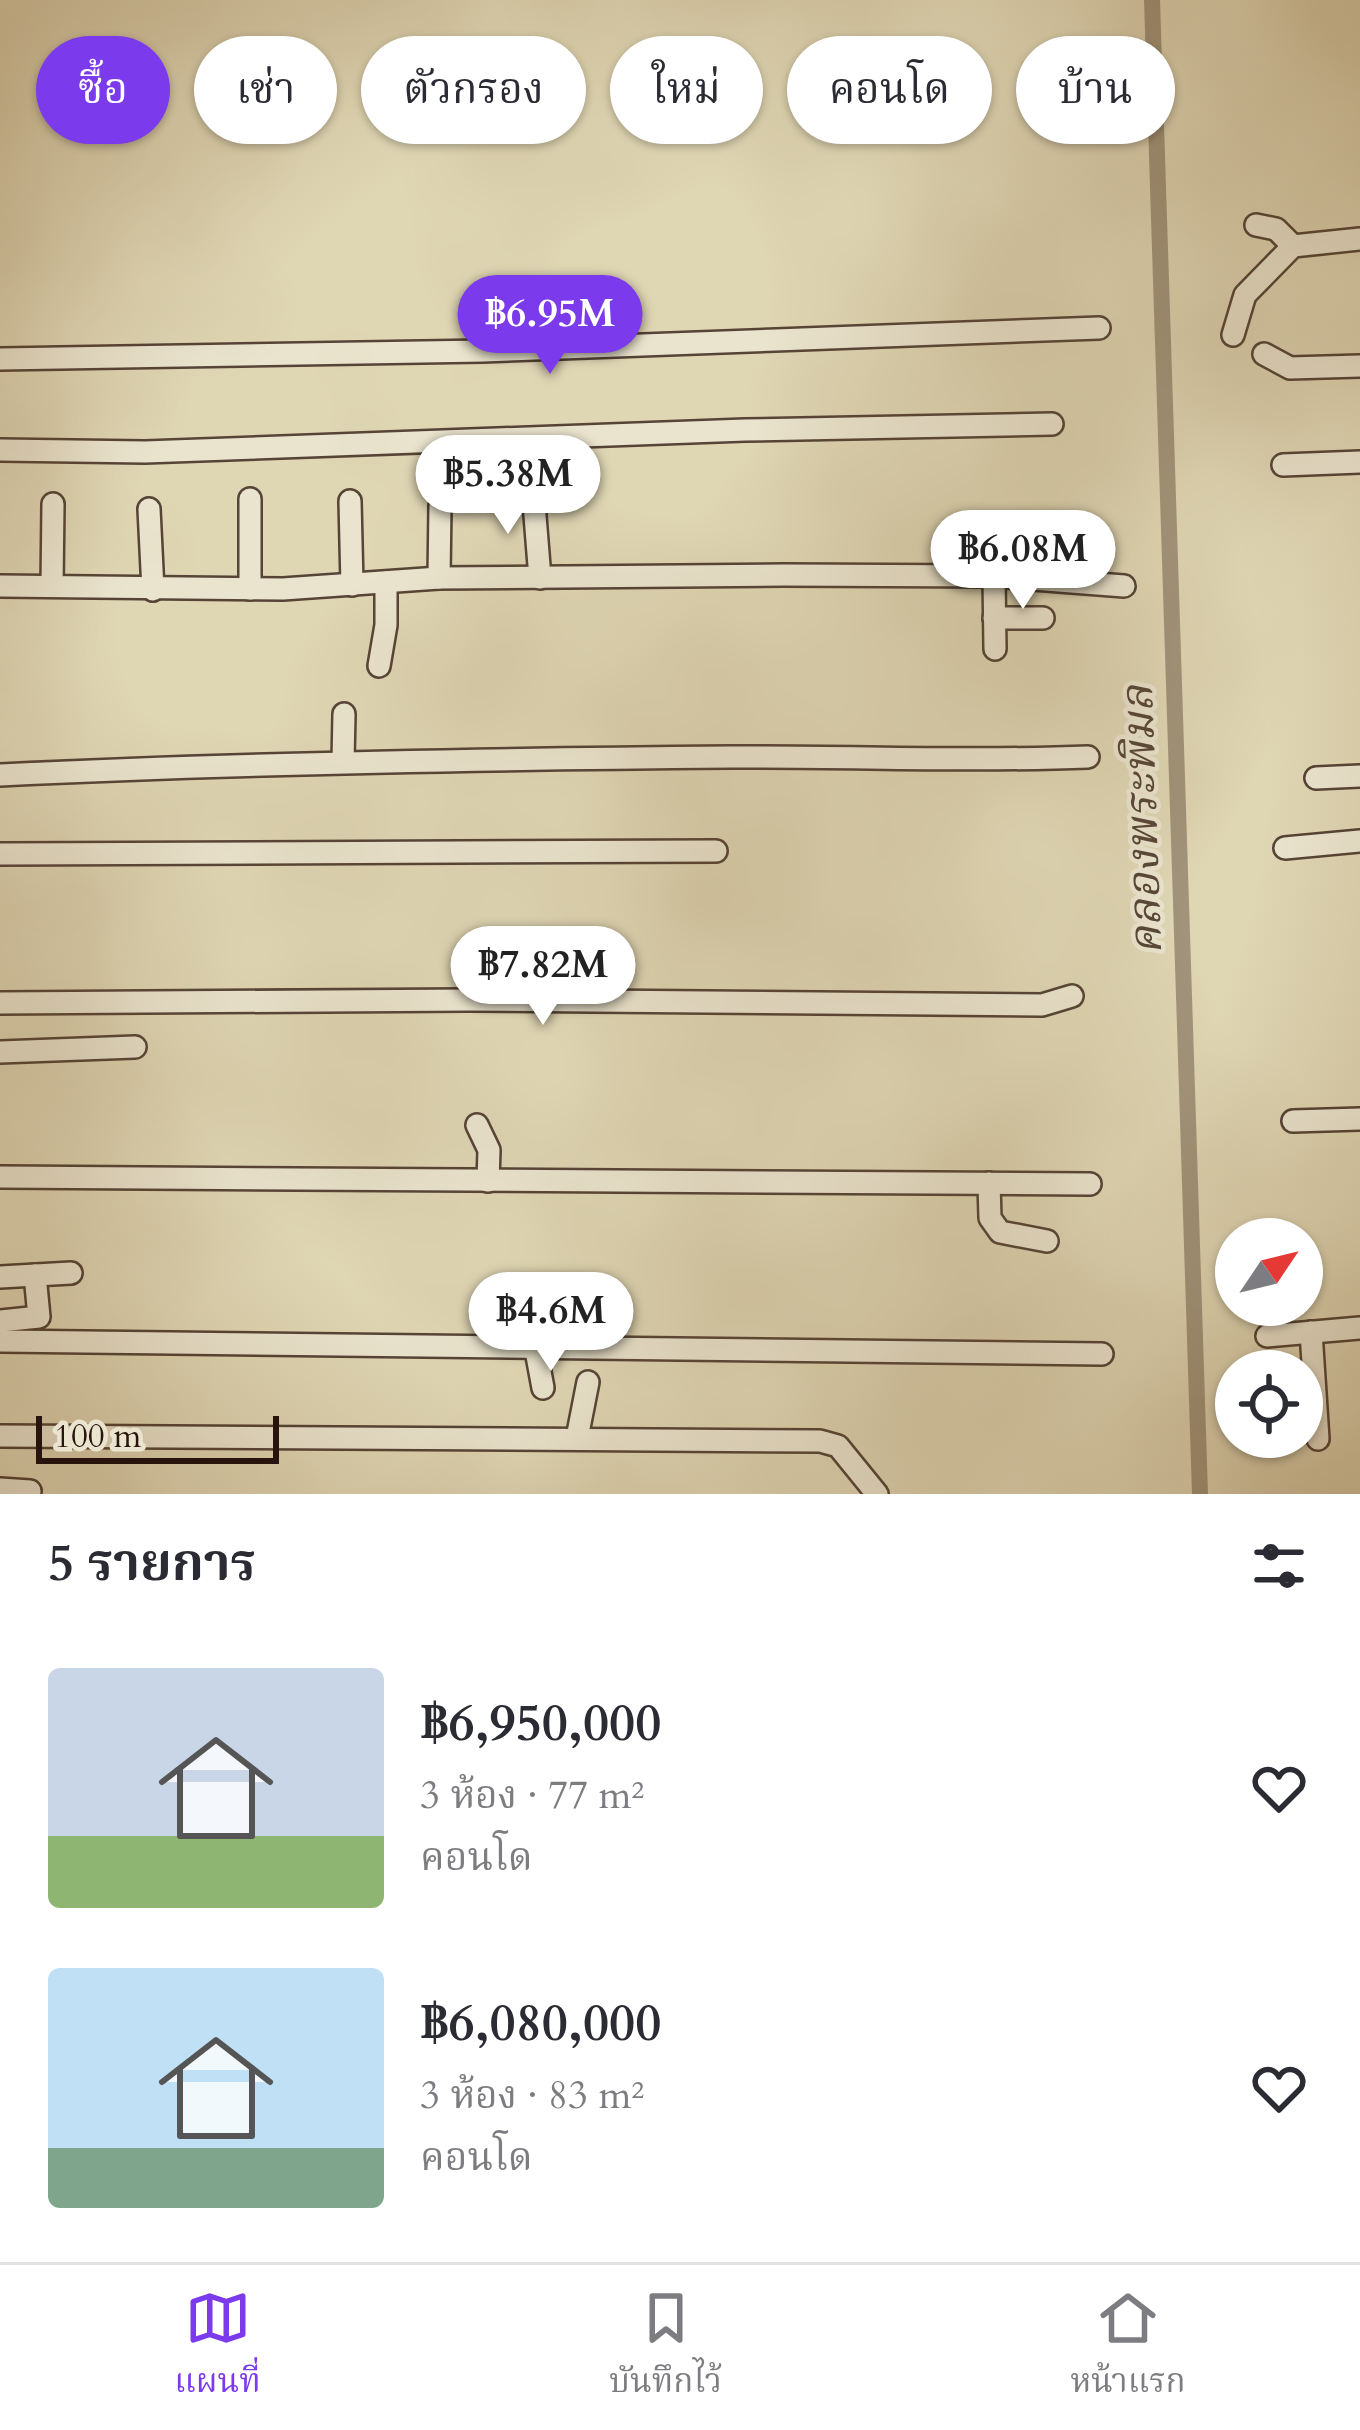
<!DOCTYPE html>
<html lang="th">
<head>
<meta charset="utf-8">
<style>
	body { margin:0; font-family:Cardo,"Noto Serif Thai",serif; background:#f2f2f3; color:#2b2b33; height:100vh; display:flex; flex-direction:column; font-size:45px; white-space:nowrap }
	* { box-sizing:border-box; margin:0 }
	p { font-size:39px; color:#7c7c81 }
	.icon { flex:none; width:66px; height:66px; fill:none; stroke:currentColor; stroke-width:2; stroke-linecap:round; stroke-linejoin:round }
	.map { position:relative; height:1494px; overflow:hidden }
	.side { display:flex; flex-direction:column; background:#fff; flex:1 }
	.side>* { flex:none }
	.hud { position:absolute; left:36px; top:36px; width:1290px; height:108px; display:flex; gap:24px }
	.needle { width:78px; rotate:55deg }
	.tools { position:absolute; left:1215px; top:1218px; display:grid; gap:24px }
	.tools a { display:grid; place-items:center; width:108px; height:108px; border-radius:50%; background:#fff; box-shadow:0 3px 9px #0004; font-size:60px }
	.scale { position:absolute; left:36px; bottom:30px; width:243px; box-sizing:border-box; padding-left:12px; border:6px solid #28140c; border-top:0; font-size:33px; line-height:42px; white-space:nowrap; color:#28140c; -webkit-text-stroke:9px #eae4ce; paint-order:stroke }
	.price { position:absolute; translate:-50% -102px; padding:0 27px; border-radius:42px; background:#fff; color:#222; font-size:39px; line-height:78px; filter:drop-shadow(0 3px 6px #0008) }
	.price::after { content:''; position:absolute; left:50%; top:72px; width:36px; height:27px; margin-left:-18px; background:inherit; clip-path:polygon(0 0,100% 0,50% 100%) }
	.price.selected { background:#7c3aed; color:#fff }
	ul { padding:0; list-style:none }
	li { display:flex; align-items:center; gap:36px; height:300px; padding:0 48px }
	li span { display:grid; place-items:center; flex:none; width:336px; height:240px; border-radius:12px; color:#555 }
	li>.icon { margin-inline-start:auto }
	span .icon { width:144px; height:144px; fill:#fffc; stroke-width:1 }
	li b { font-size:51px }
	h2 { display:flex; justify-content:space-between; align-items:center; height:144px; padding:0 48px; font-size:51px }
	.chip { padding:0 42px; border-radius:54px; background:#fff; box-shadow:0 3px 9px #0004; font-size:42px; line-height:108px }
	.chip.selected { background:#7c3aed; color:#fff }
	.menu { display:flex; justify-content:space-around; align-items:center; height:168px; border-top:3px solid #e1e1e2; background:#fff; font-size:33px; color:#7c7c81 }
	.menu a { display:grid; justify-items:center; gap:6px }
	.menu .selected { color:#7c3aed }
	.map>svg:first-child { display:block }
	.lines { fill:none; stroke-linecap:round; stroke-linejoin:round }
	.canal { stroke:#a1947b; stroke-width:16 }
	.minor-casing { stroke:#564436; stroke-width:26 }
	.minor { stroke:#eae4ce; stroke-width:21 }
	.labels { text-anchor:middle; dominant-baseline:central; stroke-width:9; stroke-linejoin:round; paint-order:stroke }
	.water-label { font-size:45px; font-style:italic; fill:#584738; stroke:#eae4ce }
</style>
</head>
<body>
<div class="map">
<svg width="1360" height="1494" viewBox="0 0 1360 1494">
	<rect width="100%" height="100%" fill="#dfd6b4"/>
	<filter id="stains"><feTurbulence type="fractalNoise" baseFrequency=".00167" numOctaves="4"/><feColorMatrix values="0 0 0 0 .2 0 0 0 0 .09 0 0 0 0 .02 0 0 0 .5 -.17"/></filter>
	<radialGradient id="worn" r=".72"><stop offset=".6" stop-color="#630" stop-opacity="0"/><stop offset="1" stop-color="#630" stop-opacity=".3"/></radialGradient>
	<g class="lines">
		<polyline class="canal" points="1152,0 1200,1494"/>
		<g class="minor-casing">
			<g id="minor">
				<polyline points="1256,225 1276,229 1293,246"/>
				<polyline points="1233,335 1245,295 1293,246 1360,239"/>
				<polyline points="1264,354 1290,368 1360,366"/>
				<polyline points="0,359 483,351 1099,328"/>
				<polyline points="0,450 145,452 745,430 1052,424"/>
				<polyline points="1283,465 1360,462"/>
				<polyline points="533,491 540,578"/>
				<polyline points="350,501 352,585"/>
				<polyline points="149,509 153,590"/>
				<polyline points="994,576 995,649"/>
				<polyline points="439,578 440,506"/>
				<polyline points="0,586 283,589 439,578 783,575 994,576 1124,586"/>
				<polyline points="52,586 53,504"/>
				<polyline points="250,589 250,499"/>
				<polyline points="994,618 1043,618"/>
				<polyline points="379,666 386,625 386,582"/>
				<polyline points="343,761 344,714"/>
				<path d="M0 775C244 763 487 759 731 757 850 756 969 762 1088 757"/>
				<polyline points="1316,778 1360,776"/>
				<polyline points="1285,848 1360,841"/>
				<polyline points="0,854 716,851"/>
				<polyline points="0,1003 469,1000 1042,1005 1072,996"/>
				<polyline points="0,1052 135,1047"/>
				<polyline points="1293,1121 1360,1119"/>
				<polyline points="477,1125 489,1150 488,1181"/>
				<polyline points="0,1177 1090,1184"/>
				<polyline points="989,1183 990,1218 1000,1232 1047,1241"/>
				<polyline points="0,1277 71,1273"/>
				<polyline points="0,1321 39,1317 35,1275"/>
				<polyline points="1311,1332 1318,1439"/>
				<polyline points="1267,1336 1360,1328"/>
				<polyline points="0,1341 1102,1354"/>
				<polyline points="535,1345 543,1388"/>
				<polyline points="0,1436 820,1441 838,1446 877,1494"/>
				<polyline points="577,1438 588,1382"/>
				<polyline points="0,1489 30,1491"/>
			</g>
		</g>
		<use href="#minor" class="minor"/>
	</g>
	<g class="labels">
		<g class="water-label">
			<text transform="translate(1142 820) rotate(-92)">คลองพระพิมล</text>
		</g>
	</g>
	<rect width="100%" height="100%" filter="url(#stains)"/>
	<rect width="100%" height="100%" fill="url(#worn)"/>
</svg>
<div class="tools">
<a><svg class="needle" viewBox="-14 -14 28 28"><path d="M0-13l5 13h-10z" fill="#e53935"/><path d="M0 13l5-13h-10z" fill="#7c7c81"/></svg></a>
<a><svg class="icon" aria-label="locate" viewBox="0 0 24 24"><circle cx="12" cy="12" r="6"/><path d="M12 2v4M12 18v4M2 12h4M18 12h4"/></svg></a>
</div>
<div class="scale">100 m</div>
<b class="price selected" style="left:550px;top:377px">฿6.95M</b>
<b class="price" style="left:508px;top:537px">฿5.38M</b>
<b class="price" style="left:1023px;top:612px">฿6.08M</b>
<b class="price" style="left:543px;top:1028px">฿7.82M</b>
<b class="price" style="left:551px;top:1374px">฿4.6M</b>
<div class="hud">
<a class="chip selected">ซื้อ</a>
<a class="chip">เช่า</a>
<a class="chip">ตัวกรอง</a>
<a class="chip">ใหม่</a>
<a class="chip">คอนโด</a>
<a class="chip">บ้าน</a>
</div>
</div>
<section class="side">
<h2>5 รายการ<svg class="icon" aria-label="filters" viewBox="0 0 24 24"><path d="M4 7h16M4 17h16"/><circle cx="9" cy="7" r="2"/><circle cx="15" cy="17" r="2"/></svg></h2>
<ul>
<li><span style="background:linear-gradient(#c9d6e8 70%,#8fb573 0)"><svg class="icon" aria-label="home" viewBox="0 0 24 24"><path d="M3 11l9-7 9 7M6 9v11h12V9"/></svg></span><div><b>฿6,950,000</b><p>3 ห้อง · 77 m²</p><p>คอนโด</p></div><svg class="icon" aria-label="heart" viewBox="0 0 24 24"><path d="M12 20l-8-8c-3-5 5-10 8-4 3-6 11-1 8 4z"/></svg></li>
<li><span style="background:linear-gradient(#bfe0f5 75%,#7fa58c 0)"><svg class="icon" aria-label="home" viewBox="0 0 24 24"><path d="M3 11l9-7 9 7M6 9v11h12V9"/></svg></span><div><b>฿6,080,000</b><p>3 ห้อง · 83 m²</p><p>คอนโด</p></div><svg class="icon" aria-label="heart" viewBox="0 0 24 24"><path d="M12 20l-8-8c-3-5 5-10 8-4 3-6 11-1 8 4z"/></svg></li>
</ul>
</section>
<nav class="menu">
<a class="selected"><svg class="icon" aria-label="map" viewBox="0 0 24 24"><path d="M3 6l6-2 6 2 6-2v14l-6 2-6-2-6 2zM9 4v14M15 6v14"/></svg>แผนที่</a>
<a><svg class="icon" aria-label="saved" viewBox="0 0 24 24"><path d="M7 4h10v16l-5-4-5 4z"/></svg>บันทึกไว้</a>
<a><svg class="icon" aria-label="home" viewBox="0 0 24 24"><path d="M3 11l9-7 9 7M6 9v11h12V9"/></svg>หน้าแรก</a>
</nav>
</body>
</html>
